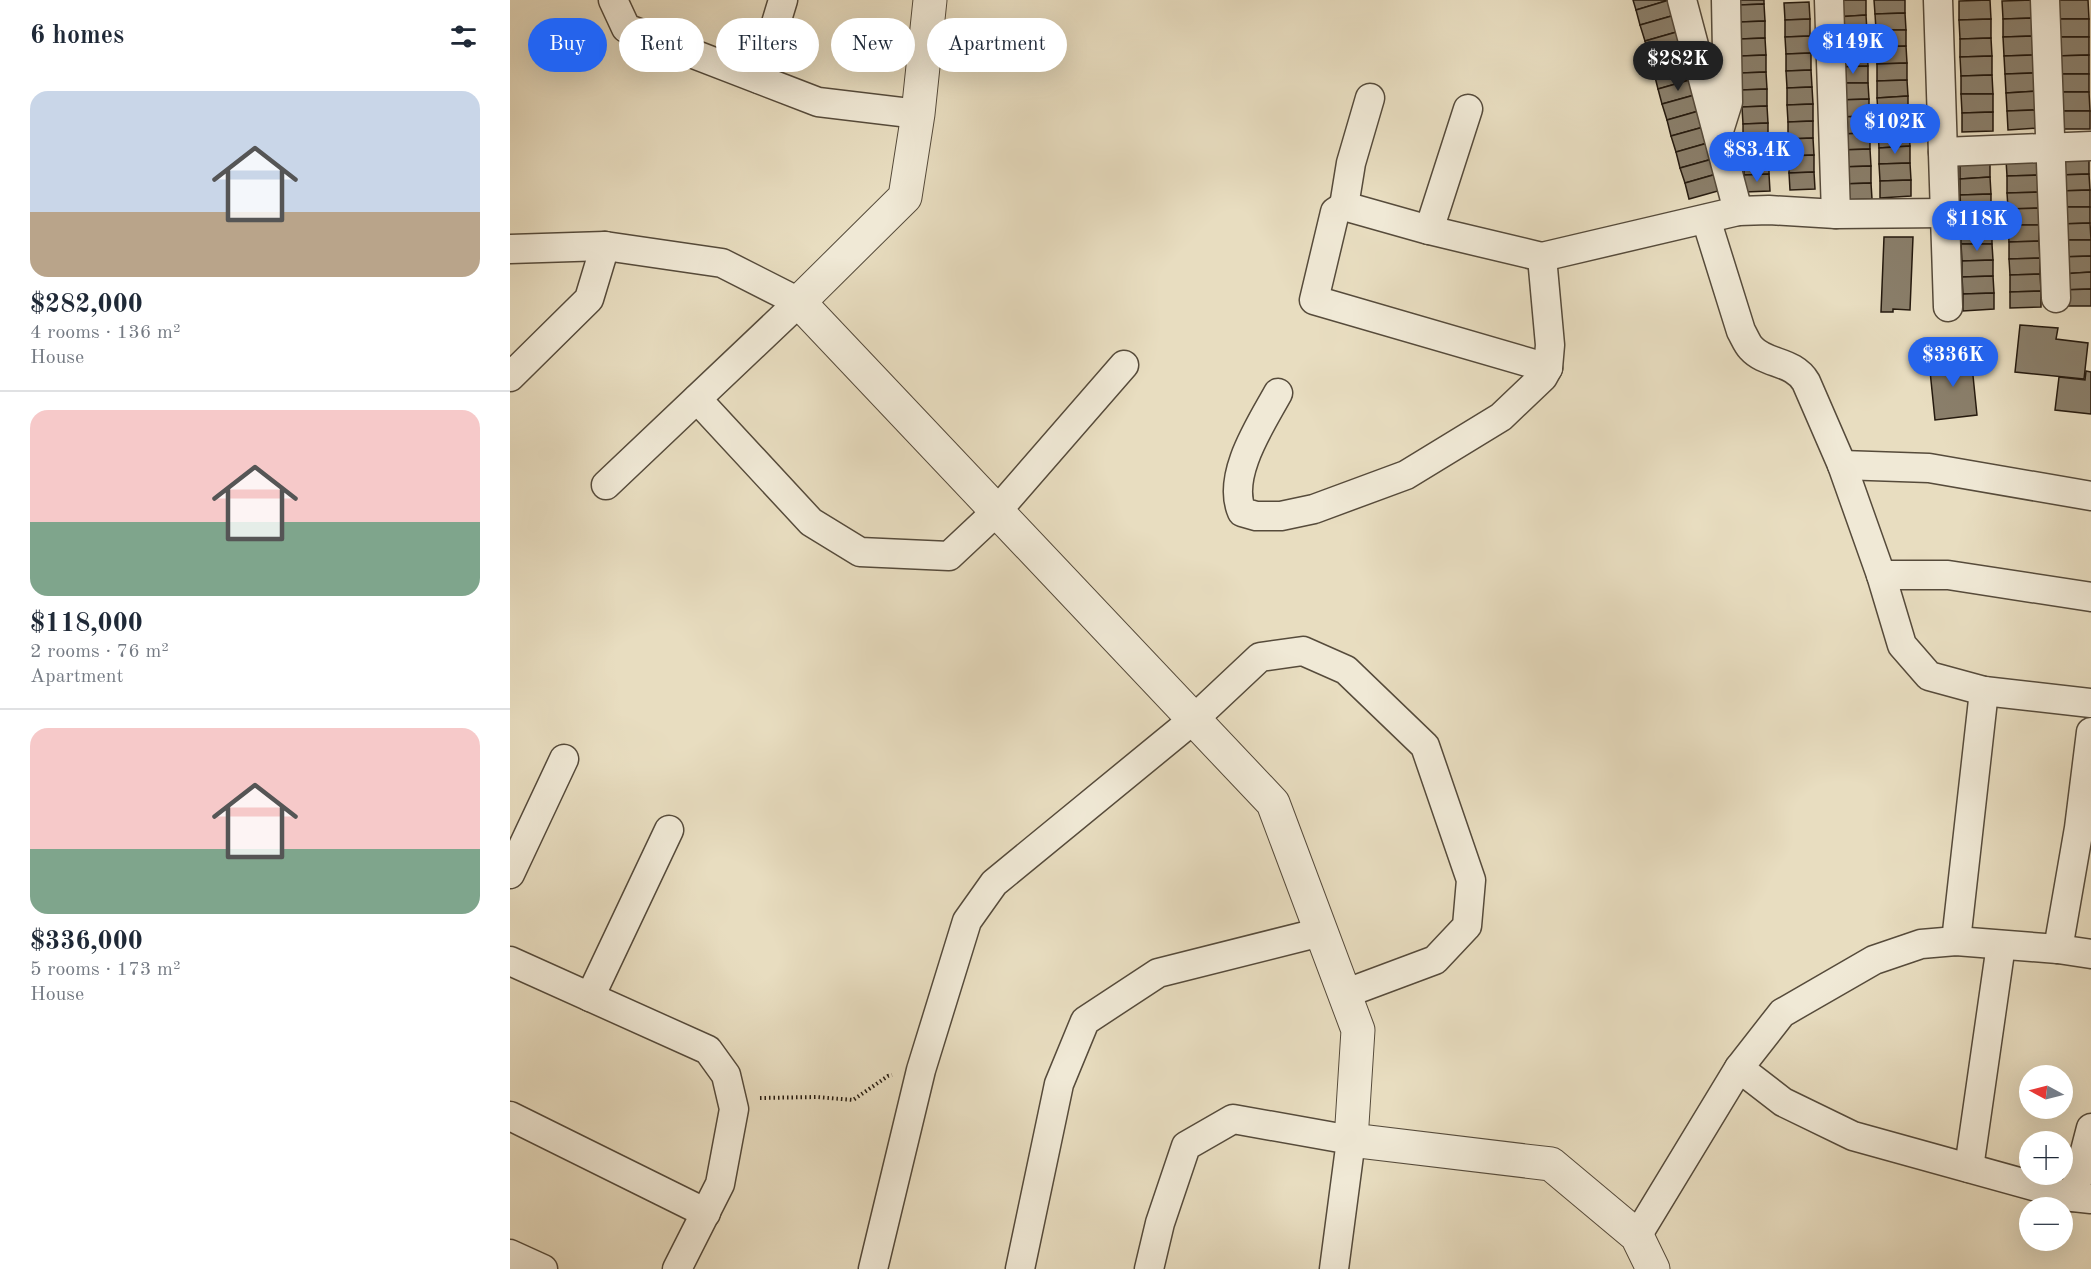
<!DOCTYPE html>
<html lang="en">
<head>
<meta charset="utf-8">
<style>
	body { margin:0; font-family:"Old Standard TT",serif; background:#f6f6f7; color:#1f2937; height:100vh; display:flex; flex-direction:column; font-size:22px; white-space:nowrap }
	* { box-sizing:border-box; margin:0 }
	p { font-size:20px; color:#747a83 }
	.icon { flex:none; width:33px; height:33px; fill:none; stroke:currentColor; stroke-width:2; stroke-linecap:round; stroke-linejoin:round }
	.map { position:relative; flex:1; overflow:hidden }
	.side { display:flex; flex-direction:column; background:#fff; width:510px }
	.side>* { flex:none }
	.guide { position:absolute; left:18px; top:18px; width:570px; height:54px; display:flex; gap:12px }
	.needle { width:39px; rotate:277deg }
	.buttons { position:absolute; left:1509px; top:1065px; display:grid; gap:12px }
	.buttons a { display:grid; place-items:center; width:54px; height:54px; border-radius:50%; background:#fff; box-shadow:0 6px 24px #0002; font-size:30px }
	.price { position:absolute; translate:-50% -51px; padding:0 14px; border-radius:21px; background:#2563eb; color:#fff; font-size:20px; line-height:39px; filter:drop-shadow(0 2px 3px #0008) }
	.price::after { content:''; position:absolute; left:50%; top:36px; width:18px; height:14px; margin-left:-9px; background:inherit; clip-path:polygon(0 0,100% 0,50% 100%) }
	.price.current { background:#222; color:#fff }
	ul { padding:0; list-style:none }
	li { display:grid; align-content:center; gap:12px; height:318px; padding:0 30px }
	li+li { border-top:2px solid #e0e1e3 }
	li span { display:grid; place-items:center; height:186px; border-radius:18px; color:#555 }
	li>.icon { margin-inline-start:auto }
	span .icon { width:108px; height:108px; fill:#fffc; stroke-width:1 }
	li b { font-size:26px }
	h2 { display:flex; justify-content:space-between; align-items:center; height:72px; padding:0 30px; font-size:26px }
	.chip { padding:0 21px; border-radius:27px; background:#fff; box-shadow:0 6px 24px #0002; font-size:21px; line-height:54px }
	.chip.current { background:#2563eb; color:#fff }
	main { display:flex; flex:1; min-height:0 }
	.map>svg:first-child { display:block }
	.building { fill:#8a7f6b; stroke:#251a0f; stroke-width:1.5 }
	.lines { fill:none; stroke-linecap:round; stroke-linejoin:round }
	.minor-casing { stroke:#564b3b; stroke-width:31 }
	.tertiary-casing { stroke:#564b3b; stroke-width:35 }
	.path { stroke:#251a0f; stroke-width:4; stroke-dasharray:1.5 3; stroke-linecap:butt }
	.minor { stroke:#f0e9d6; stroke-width:28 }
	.tertiary { stroke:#f0e9d6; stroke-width:33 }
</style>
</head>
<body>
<main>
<section class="side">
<h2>6 homes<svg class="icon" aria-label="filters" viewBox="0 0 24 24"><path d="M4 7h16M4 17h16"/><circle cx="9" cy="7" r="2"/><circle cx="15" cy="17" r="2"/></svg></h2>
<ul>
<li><span style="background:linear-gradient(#c9d6e8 65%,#b9a48a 0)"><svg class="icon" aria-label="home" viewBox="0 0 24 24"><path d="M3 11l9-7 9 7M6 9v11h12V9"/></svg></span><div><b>$282,000</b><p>4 rooms · 136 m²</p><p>House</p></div></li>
<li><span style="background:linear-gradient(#f6c9c9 60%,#7fa58c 0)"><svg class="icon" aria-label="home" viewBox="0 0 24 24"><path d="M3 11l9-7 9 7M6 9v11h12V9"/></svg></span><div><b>$118,000</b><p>2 rooms · 76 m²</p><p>Apartment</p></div></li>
<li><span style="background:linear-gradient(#f6c9c9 65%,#7fa58c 0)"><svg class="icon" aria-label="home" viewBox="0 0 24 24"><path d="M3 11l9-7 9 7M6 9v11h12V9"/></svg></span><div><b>$336,000</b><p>5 rooms · 173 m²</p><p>House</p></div></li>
</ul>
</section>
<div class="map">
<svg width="1581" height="1269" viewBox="0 0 1581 1269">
	<rect width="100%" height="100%" fill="#e8ddc0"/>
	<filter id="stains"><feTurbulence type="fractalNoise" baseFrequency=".00333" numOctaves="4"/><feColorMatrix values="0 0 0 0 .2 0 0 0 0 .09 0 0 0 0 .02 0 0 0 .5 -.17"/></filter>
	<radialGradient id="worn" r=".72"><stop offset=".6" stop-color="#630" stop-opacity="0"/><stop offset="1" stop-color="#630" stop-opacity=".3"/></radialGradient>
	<g class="building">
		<polygon points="1123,0 1159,0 1126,10"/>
		<polygon points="1159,0 1165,15 1130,25 1126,10"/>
		<polygon points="1229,0 1254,0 1254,4 1229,5"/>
		<polygon points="1325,0 1356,0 1356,15 1326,17"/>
		<polygon points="1364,0 1395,0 1395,13 1365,14"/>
		<polygon points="1480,0 1481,19 1449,20 1449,1"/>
		<polygon points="1523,0 1524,18 1493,19 1492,1"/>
		<polygon points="1544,0 1578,0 1579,19 1545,19"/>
		<polygon points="1299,2 1300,19 1275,20 1274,3"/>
		<polygon points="1254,4 1255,21 1230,22 1229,5"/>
		<polygon points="1395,13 1396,30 1366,30 1365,14"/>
		<polygon points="1165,15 1170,31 1135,41 1130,25"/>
		<polygon points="1356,15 1357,32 1326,33 1326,17"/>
		<polygon points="1524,18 1524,36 1493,37 1493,19"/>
		<polygon points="1300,19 1300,36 1275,37 1275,20"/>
		<polygon points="1481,19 1481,38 1450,39 1449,20"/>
		<rect x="1545" y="19" width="34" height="18"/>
		<polygon points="1255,21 1255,38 1230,39 1230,22"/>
		<polygon points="1366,30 1396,30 1396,46 1366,47"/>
		<polygon points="1170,31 1174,47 1139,57 1135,41"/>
		<polygon points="1357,32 1357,49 1327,50 1326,33"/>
		<polygon points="1300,36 1301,53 1276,54 1275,37"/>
		<polygon points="1524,36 1525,55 1494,56 1493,37"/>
		<polygon points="1545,37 1579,37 1579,55 1545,56"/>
		<polygon points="1255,38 1256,55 1231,56 1230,39"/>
		<polygon points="1481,38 1482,56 1450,57 1450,39"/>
		<polygon points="1396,46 1397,63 1367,64 1366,47"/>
		<polygon points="1174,47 1179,63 1144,73 1139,57"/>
		<polygon points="1357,49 1358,66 1327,67 1327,50"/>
		<polygon points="1301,53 1301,70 1276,71 1276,54"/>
		<polygon points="1256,55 1256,72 1231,73 1231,56"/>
		<polygon points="1525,55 1526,73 1495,74 1494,56"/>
		<polygon points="1579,55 1579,74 1545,74 1545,56"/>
		<polygon points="1482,56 1482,75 1451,76 1450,57"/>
		<polygon points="1179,63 1183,79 1148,89 1144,73"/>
		<polygon points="1397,63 1397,80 1367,81 1367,64"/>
		<polygon points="1358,66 1358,83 1328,83 1327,67"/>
		<polygon points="1301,70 1302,87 1277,88 1276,71"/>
		<polygon points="1256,72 1257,89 1231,90 1231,73"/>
		<polygon points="1526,73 1527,91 1496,93 1495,74"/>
		<rect x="1545" y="74" width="34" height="18"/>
		<polygon points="1482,75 1483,94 1451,94 1451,76"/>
		<polygon points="1183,79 1188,94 1152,104 1148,89"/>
		<polygon points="1397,80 1398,96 1367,98 1367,81"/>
		<polygon points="1328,83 1358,83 1359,99 1328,100"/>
		<polygon points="1302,87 1303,104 1277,105 1277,88"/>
		<polygon points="1257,89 1257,106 1232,107 1231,90"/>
		<polygon points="1527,91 1527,110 1497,111 1496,93"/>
		<polygon points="1545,92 1579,92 1580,111 1546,111"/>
		<polygon points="1188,94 1192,110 1157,120 1152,104"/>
		<polygon points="1451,94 1483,94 1483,112 1452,113"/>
		<polygon points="1398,96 1398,113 1368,114 1367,98"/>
		<polygon points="1359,99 1359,116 1329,117 1328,100"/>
		<polygon points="1303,104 1303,121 1278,122 1277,105"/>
		<polygon points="1257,106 1258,123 1233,124 1232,107"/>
		<polygon points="1192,110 1197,126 1161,136 1157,120"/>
		<polygon points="1527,110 1528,128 1498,130 1497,111"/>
		<rect x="1546" y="111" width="34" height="18"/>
		<polygon points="1483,112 1483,131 1452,132 1452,113"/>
		<polygon points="1398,113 1399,130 1368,131 1368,114"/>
		<polygon points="1359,116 1360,133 1329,134 1329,117"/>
		<polygon points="1303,121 1303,138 1278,139 1278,122"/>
		<polygon points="1258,123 1258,140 1233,141 1233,124"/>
		<polygon points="1197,126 1201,142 1166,152 1161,136"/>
		<polygon points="1399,130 1400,146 1369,148 1368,131"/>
		<polygon points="1360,133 1360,149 1330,150 1329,134"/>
		<polygon points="1303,138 1304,155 1279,156 1278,139"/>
		<polygon points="1258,140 1259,157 1234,158 1233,141"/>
		<polygon points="1201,142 1206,158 1170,168 1166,152"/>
		<polygon points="1400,146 1400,163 1369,164 1369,148"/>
		<polygon points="1360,149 1361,166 1330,167 1330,150"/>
		<polygon points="1304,155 1304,172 1279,173 1279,156"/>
		<polygon points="1259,157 1259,174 1234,175 1234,158"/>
		<polygon points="1579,157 1579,174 1549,175 1548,158"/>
		<polygon points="1206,158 1210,173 1175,183 1170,168"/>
		<polygon points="1527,159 1528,175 1497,176 1496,160"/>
		<polygon points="1480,161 1480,177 1450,179 1450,162"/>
		<polygon points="1400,163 1401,180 1370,181 1369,164"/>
		<polygon points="1361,166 1361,183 1331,184 1330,167"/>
		<polygon points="1304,172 1305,189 1280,190 1279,173"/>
		<polygon points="1210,173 1215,189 1179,199 1175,183"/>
		<polygon points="1259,174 1260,191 1235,192 1234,175"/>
		<polygon points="1579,174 1580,190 1549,191 1549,175"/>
		<polygon points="1528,175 1528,192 1497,193 1497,176"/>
		<polygon points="1480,177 1481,194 1450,195 1450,179"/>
		<polygon points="1401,180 1401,196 1370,198 1370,181"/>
		<polygon points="1361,183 1362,199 1331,200 1331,184"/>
		<polygon points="1580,190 1580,207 1549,207 1549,191"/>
		<polygon points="1528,192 1529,208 1498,209 1497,193"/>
		<polygon points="1481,194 1481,211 1451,211 1450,195"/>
		<polygon points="1549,207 1580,207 1580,223 1550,224"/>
		<polygon points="1529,208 1529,225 1498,225 1498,209"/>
		<polygon points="1451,211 1481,211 1482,227 1451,228"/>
		<polygon points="1580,223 1581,240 1550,240 1550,224"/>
		<polygon points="1498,225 1529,225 1529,241 1499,242"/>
		<polygon points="1482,227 1482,244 1451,244 1451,228"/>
		<polygon points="1374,237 1403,237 1400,310 1383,309 1383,312 1371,312"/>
		<polygon points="1550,240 1581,240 1581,256 1550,257"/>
		<polygon points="1529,241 1530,258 1499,259 1499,242"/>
		<polygon points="1451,244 1482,244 1483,260 1452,261"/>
		<polygon points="1581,256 1581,272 1551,274 1550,257"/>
		<polygon points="1530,258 1530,274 1500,275 1499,259"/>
		<polygon points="1483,260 1483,276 1452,277 1452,261"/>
		<polygon points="1581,272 1581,289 1551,290 1551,274"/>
		<polygon points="1530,274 1531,291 1500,292 1500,275"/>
		<polygon points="1483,276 1484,293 1453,294 1452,277"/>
		<polygon points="1581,289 1581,306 1552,306 1551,290"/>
		<polygon points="1531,291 1531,307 1500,308 1500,292"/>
		<polygon points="1484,293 1484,309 1453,311 1453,294"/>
		<polygon points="1510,325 1548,328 1546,339 1578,343 1574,379 1505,372"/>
		<polygon points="1461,356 1467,415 1425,420 1419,361"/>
		<polygon points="1576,371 1581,372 1581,414 1545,410 1549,377 1575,380"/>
	</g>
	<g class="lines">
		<g class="minor-casing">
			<g id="minor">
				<polyline points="103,0 116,28 308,102 408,114"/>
				<polyline points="1172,0 1228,211 1259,210 1326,214 1435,213"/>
				<polyline points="1319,0 1326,214"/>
				<polyline points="1428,0 1438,307"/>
				<polyline points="1535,0 1546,298"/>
				<polyline points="249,79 273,0"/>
				<polyline points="1208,134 1218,102 1216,0"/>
				<polyline points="1433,152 1581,146"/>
				<polyline points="834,206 841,163 860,98"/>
				<path d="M1196 219 1231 331C1234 336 1237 344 1241 348 1256 365 1283 360 1296 382L1332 465 1371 575 1392 645 1419 676 1474 691 1581 703"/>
				<polyline points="919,230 958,109"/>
				<polyline points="0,249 95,246 212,263 289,302 96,485"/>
				<polyline points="1038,368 804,300 825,212 834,206 919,230 1032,257 1228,211"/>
				<polyline points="0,377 79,299 95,246"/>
				<path d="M768 393C751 424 716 476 732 512L746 516H771L804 509 896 475 991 417 1033 377 1038 368 1040 345 1032 257"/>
				<polyline points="187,399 301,522 350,552 439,556 487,511 614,365"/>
				<polyline points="1332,465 1419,468 1581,496"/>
				<polyline points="1371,575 1438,575 1581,597"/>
				<polyline points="0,874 54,759"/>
				<polyline points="1446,941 1474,691"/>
				<polyline points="1548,949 1569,828 1581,732"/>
				<polyline points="0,961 198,1050 216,1075 224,1109 210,1184 167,1269"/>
				<polyline points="80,997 159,830"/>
				<polyline points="1229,1068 1273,1102 1343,1136 1563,1197 1581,1199"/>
				<polyline points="0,1116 196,1213"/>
				<polyline points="1459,1168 1491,945"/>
				<polyline points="1563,1197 1581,1128"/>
				<polyline points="1127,1236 1229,1068 1272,1013 1364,960 1411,944 1446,941 1548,949 1581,954"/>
				<polyline points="0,1254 33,1269"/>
				<polyline points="363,1269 411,1070 457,921 484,883 684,719 750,657 793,651 836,670 915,746 961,880 957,926 925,960 834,994"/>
				<polyline points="510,1269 549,1084 575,1021 648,973 811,932"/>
				<polyline points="639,1269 650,1223 676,1146 723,1119 841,1140 824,1269"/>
			</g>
		</g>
		<g class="tertiary-casing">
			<polyline id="tertiary" points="420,0 408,114 395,197 289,302 763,803 848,1030 841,1140 1041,1164 1127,1236 1143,1269"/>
		</g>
		<polyline class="path" points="250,1098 307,1097 343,1100 378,1076 382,1075"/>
		<use href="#minor" class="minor"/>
		<use href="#tertiary" class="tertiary"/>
	</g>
	<rect width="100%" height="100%" filter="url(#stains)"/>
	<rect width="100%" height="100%" fill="url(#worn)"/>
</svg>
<div class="buttons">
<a><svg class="needle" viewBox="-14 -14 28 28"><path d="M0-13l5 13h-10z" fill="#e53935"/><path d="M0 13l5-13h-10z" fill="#747a83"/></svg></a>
<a>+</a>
<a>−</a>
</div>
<b class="price" style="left:1343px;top:75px">$149K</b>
<b class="price current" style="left:1168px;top:92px">$282K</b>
<b class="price" style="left:1385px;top:155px">$102K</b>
<b class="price" style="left:1247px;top:183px">$83.4K</b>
<b class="price" style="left:1467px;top:252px">$118K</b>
<b class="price" style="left:1443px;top:388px">$336K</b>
<div class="guide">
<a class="chip current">Buy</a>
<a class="chip">Rent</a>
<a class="chip">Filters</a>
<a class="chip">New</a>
<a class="chip">Apartment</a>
</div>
</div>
</main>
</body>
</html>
